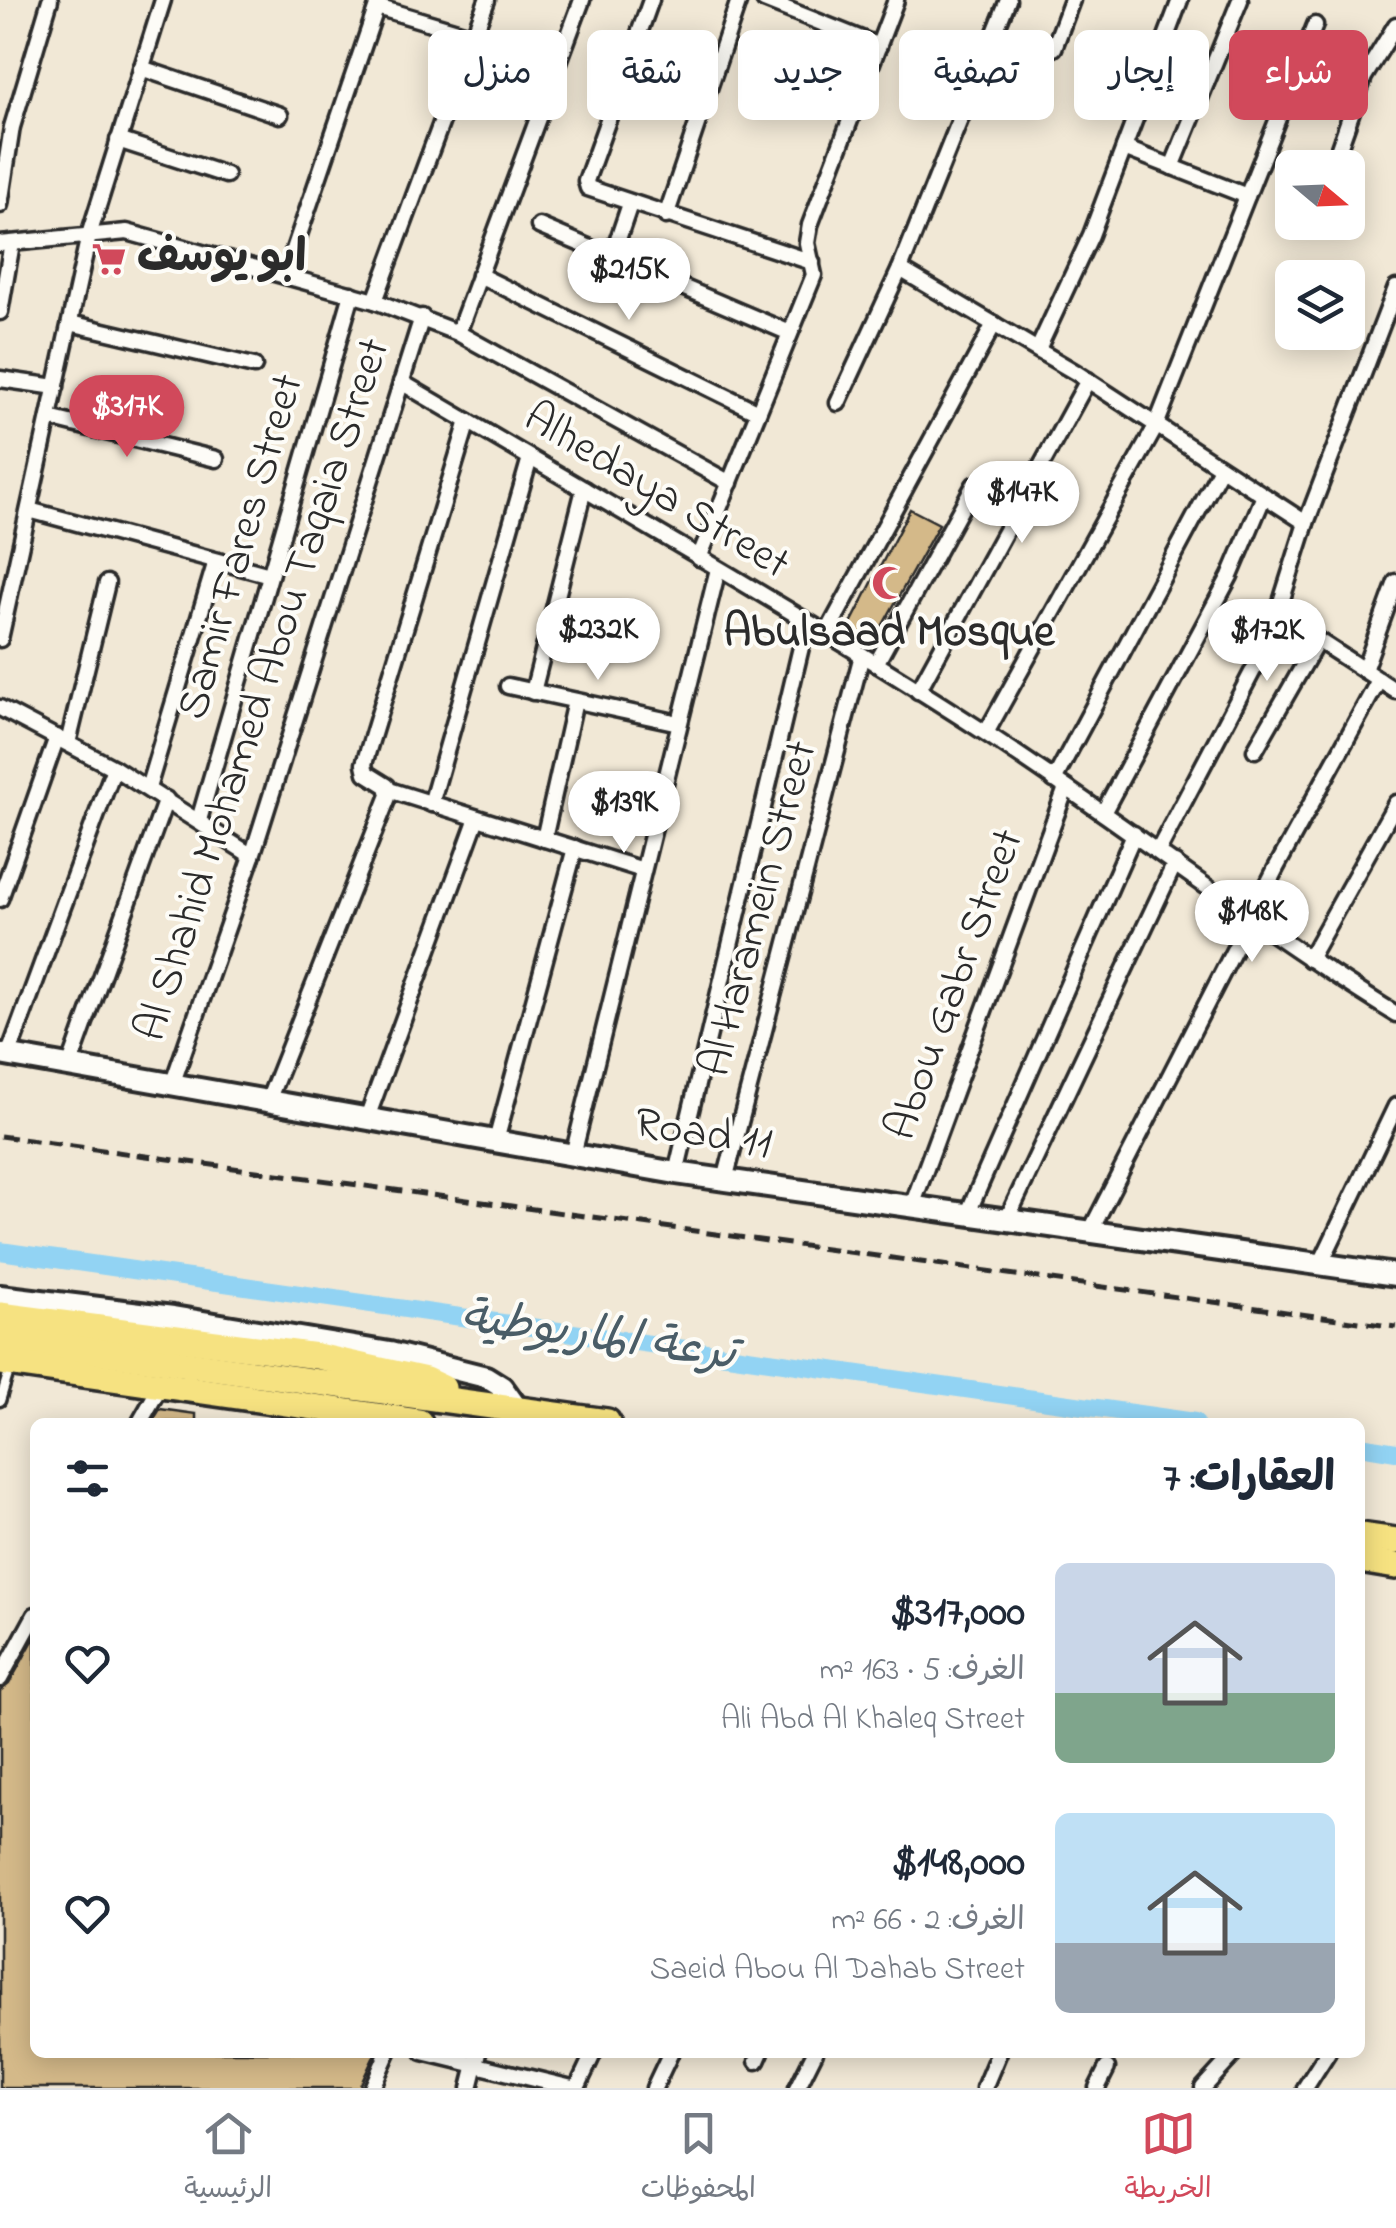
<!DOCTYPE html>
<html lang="ar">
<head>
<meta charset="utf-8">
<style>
	body { margin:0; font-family:"Indie Flower","Playpen Sans Arabic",sans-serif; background:#f6f6f7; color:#1f2937; direction:rtl; height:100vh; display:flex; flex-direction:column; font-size:38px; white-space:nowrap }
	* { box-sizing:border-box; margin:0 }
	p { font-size:32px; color:#747a83 }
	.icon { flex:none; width:55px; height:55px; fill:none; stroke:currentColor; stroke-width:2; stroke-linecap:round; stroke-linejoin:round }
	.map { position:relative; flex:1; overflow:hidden; direction:ltr }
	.sheet { position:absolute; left:30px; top:1418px; width:1335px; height:640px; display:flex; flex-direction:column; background:#fff; border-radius:15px; box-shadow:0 5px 25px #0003; direction:rtl }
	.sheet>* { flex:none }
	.banner { position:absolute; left:30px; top:30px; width:1338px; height:90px; direction:rtl; display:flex; gap:20px }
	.needle { width:65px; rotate:109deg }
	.controls { position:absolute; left:1275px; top:150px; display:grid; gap:20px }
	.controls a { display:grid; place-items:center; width:90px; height:90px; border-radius:15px; background:#fff; box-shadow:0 5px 25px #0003; font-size:50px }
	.price { position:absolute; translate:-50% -85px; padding:0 22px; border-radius:35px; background:#fff; color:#222; font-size:32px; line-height:65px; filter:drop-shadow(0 2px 5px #0008) }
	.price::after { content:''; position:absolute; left:50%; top:60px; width:30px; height:22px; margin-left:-15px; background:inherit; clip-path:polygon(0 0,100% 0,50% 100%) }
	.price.selected { background:#d1495b; color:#fff }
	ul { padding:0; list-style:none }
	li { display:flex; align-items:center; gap:30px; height:250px; padding:0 30px }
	li span { display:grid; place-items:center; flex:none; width:280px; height:200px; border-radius:15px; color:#555 }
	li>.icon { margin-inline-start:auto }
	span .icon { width:120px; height:120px; fill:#fffc; stroke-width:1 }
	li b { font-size:42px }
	h2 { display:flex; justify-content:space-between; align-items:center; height:120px; padding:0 30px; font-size:42px }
	.pill { padding:0 35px; border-radius:15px; background:#fff; box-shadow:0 5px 25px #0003; font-size:35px; line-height:90px }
	.pill.selected { background:#d1495b; color:#fff }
	.menu { display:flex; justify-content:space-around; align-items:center; height:140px; border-top:2px solid #e0e1e3; background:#fff; font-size:28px; color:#747a83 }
	.menu a { display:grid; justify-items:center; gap:5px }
	.menu .selected { color:#d1495b }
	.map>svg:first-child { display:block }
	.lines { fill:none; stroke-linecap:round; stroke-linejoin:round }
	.canal { stroke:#92d3f3; stroke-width:18 }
	.building { fill:#d4b989; stroke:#2b2b2b; stroke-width:2.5 }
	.lane-casing { stroke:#2b2b2b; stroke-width:15 }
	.street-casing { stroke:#2b2b2b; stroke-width:21 }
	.secondary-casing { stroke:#2b2b2b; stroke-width:28 }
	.highway-casing { stroke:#2b2b2b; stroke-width:32 }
	.lane { stroke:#fdfcf7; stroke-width:8 }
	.street { stroke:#fdfcf7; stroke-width:14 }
	.secondary { stroke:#fdfcf7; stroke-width:20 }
	.highway { stroke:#f6e281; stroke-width:25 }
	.rail { stroke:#2b2b2b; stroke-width:5; stroke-dasharray:15 8; stroke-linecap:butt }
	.labels { text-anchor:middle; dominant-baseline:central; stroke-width:8; stroke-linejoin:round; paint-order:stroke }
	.poi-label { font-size:45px; font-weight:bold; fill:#2b2b2b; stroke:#fdfcf7; text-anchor:start }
	.street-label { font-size:45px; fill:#2b2b2b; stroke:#fdfcf7 }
	.water-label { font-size:48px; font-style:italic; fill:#4a5d67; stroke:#fdfcf7 }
</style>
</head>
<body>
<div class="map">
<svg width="1396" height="2088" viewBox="0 0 1396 2088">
	<rect width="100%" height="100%" fill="#f1e8d6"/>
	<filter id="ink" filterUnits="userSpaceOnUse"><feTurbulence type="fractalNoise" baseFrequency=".01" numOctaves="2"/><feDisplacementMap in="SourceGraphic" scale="20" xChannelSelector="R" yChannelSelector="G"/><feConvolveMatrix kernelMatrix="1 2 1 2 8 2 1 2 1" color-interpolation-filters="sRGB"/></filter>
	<g filter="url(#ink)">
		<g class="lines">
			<g class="canal">
				<polyline points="0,1251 1195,1422"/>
				<polyline points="1360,1446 1396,1452"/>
			</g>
		</g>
		<g class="building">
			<polygon points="910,509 939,524 870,648 846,633"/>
			<polygon points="160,1409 196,1414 196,1422 152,1422"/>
			<polygon points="35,1637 35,2052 376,2052 359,2088 0,2088 0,1691 9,1684"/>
		</g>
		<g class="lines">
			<g class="lane-casing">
				<polyline id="lane" points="0,1401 10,1368"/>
			</g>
			<g class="street-casing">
				<g id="street">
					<polyline points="651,0 586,181 588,188 812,262"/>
					<polyline points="764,0 879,46"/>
					<polyline points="377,7 474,36"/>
					<polyline points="1054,48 1072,0"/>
					<polyline points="141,68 280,115"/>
					<polyline points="118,140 226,175"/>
					<polyline points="1124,148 1247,196"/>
					<polyline points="1172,167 1240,0"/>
					<polyline points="1332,168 1364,77 1396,25"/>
					<polyline points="0,205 12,127 50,0"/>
					<polyline points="666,216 739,0"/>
					<polyline points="539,226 790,333"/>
					<polyline points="0,244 127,232 375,301 458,333 730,483"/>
					<polyline points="612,257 630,204"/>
					<polyline points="900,269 1075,372 1306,523"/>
					<polyline points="479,275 758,412"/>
					<polyline points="285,276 379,0"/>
					<polyline points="375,301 487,0"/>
					<polyline points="0,312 12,243"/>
					<polyline points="70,323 254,366"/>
					<polyline points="458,333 582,0"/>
					<polyline points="1038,349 1091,235 1180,0"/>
					<polyline points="0,379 56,387"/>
					<path d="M401 382C596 497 794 609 984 732 1124 823 1254 927 1396 1014"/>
					<polyline points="838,403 900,269 1008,0"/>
					<polyline points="49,418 216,459"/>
					<polyline points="29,510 270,575"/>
					<polyline points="699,558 814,275 807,243 810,225 896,0"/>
					<polyline points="1279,615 1396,691"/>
					<polyline points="827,633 994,324"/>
					<polyline points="0,639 89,235 163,0"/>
					<polyline points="876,664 974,485"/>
					<polyline points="1364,670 1396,582"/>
					<polyline points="508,686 679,723"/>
					<polyline points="918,691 1088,380"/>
					<polyline points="533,692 584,489"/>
					<polyline points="0,708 114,768 252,856"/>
					<polyline points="986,733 1155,428 1315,25"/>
					<polyline points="68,743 107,583"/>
					<polyline points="1255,750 1318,640"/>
					<polyline points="1054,780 1220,470"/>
					<polyline points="148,788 216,561"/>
					<polyline points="389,790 643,870"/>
					<polyline points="431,804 530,458"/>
					<polyline points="1103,813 1230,576 1263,498"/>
					<polyline points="199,820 352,294"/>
					<polyline points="544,839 575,701"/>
					<polyline points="1158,851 1269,640 1306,523 1396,288"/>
					<polyline points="0,899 57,737"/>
					<polyline points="1309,959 1396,803"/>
					<polyline points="8,1056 114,768"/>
					<polyline points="69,1067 166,799"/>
					<polyline points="172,1085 252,856 422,317"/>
					<polyline points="268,1101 389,795 387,786 366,773 364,764 468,421"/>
					<polyline points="367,1118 477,818"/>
					<polyline points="496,1141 575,848"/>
					<polyline points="573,1155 718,569"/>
					<polyline points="676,1173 807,622"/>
					<polyline points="725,1180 862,655"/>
					<polyline points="912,1206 1066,788"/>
					<polyline points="967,1215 1134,834"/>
					<polyline points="1006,1221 1175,863"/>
					<polyline points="1090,1232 1276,868 1379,680"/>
					<polyline points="1320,1265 1396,1106"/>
					<polyline points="140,1422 161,1385"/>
					<polyline points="0,1679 35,1615"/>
					<polyline points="423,2052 572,2088"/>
					<polyline points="757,2061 761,2052"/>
					<polyline points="372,2088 388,2052"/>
					<polyline points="470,2088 479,2052"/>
					<polyline points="577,2088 594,2052"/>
					<polyline points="654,2088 671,2052"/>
					<polyline points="797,2088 815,2052"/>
					<polyline points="984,2088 999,2052"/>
					<polyline points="1097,2088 1107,2068"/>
					<polyline points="1203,2088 1236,2052"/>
					<polyline points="1305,2088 1328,2052"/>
				</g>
			</g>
			<g class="secondary-casing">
				<g id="secondary">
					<polyline points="0,1054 676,1173 1396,1275"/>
					<polyline points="0,1296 173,1317 390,1353 486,1377 502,1387 517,1408"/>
				</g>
			</g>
			<g class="highway-casing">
				<g id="highway">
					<polyline points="0,1315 317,1356 426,1380 443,1388"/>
					<polyline points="0,1338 607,1422"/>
					<polyline points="0,1362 419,1422"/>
					<polyline points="1360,1536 1396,1541"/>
					<polyline points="1360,1560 1396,1566"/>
				</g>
			</g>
			<use href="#lane" class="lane"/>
			<use href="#street" class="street"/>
			<use href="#secondary" class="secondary"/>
			<use href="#highway" class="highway"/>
			<polyline class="rail" points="0,1136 1396,1327"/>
		</g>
	</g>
	<defs>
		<g id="supermarket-bare" transform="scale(2.7)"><path d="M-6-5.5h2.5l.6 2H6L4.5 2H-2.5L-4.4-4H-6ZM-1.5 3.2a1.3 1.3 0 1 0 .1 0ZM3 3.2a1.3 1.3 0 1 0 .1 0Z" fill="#d1495b" stroke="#fdfcf7" stroke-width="2.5" paint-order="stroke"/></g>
		<g id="mosque-bare" transform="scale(2.7)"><path d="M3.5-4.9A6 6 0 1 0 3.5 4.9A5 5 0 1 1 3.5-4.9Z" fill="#d1495b" stroke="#fdfcf7" stroke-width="2.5" paint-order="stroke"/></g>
	</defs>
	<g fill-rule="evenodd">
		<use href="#supermarket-bare" x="109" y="259"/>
		<use href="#mosque-bare" x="889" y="583"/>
	</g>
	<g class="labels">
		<g class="poi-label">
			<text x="137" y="259">ابو يوسف</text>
			<text x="889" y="634" text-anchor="middle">Abulsaad Mosque</text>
		</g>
		<g class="street-label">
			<text transform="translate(656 492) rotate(31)">Alhedaya Street</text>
			<text transform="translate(242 547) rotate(-74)">Samir Fares Street</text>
			<text transform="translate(264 690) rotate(-72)">Al Shahid Mohamed Abou Taqaia Street</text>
			<text transform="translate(760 909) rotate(-75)">Al Haramein Street</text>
			<text transform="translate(956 985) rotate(-70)">Abou Gabr Street</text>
			<text transform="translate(703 1135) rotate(9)">Road 11</text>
		</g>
		<g class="water-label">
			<text transform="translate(598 1337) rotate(8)">ترعة الماريوطية</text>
		</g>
	</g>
</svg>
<div class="controls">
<a><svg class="needle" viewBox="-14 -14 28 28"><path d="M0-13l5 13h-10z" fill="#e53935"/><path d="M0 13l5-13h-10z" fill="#747a83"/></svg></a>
<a><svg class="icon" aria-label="layers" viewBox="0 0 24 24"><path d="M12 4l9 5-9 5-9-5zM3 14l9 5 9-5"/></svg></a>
</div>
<b class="price" style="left:629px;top:323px">$215K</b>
<b class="price selected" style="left:127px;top:460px">$317K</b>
<b class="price" style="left:1022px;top:546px">$147K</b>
<b class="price" style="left:598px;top:683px">$232K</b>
<b class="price" style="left:1267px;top:684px">$172K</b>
<b class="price" style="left:624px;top:856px">$139K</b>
<b class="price" style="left:1252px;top:965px">$148K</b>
<div class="banner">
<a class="pill selected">شراء</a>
<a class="pill">إيجار</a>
<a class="pill">تصفية</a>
<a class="pill">جديد</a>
<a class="pill">شقة</a>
<a class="pill">منزل</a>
</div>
<section class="sheet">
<h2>العقارات: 7<svg class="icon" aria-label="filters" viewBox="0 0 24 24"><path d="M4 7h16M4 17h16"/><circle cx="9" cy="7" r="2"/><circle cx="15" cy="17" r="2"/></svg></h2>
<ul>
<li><span style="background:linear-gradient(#c9d6e8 65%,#7fa58c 0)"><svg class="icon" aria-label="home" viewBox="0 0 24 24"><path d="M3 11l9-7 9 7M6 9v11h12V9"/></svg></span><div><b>$317,000</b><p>الغرف: 5 · 163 m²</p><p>Ali Abd Al Khaleq Street</p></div><svg class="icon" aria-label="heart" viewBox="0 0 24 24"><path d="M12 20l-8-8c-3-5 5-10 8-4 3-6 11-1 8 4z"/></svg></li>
<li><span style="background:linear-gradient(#bfe0f5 65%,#9aa5b1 0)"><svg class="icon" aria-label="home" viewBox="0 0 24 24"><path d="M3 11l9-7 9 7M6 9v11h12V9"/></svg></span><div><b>$148,000</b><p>الغرف: 2 · 66 m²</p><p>Saeid Abou Al Dahab Street</p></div><svg class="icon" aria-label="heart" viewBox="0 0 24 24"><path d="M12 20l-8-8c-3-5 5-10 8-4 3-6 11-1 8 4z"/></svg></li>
</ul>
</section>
</div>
<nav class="menu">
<a class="selected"><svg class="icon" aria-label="map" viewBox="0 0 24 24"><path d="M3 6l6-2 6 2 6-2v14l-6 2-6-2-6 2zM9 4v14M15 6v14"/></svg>الخريطة</a>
<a><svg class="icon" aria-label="saved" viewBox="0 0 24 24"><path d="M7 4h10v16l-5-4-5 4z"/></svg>المحفوظات</a>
<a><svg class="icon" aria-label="home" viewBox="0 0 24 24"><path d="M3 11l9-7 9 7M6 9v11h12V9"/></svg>الرئيسية</a>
</nav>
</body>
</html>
